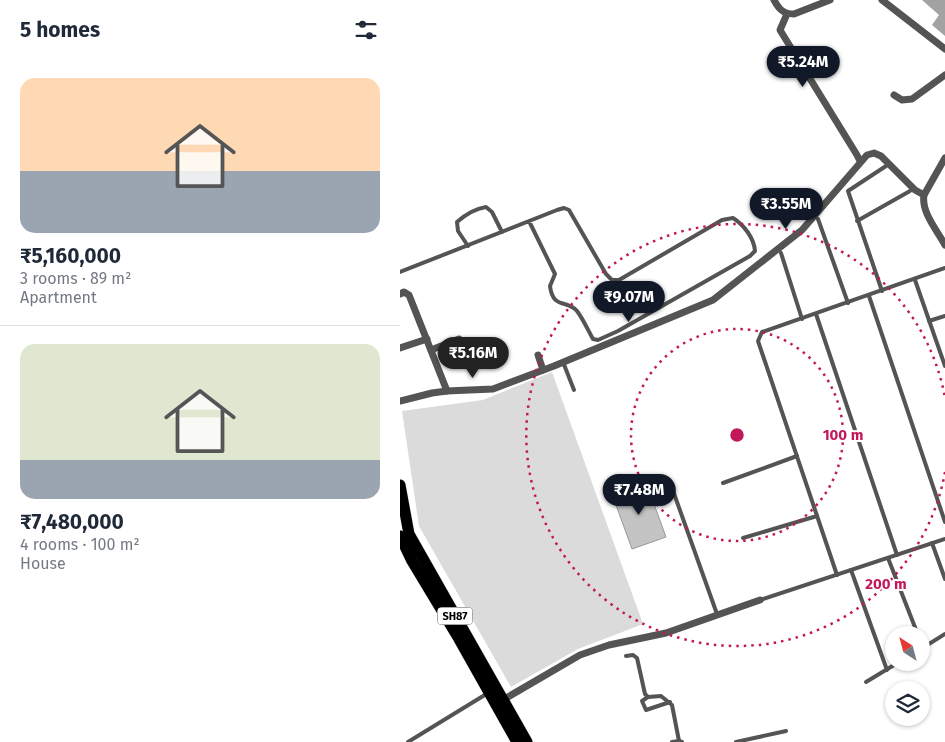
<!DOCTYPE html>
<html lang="en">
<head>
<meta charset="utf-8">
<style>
	body { margin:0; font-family:"Fira Sans",sans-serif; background:#f6f6f7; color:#1f2937; height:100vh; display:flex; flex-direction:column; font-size:19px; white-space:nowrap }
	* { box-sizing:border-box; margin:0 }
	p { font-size:16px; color:#747a83 }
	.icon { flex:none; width:28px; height:28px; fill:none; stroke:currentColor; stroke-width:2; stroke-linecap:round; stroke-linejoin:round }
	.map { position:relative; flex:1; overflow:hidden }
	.side { display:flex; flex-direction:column; background:#fff; width:400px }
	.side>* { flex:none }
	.needle { width:32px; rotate:324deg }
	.tools { position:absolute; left:485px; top:626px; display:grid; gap:10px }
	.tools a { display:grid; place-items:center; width:45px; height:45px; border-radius:50%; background:#fff; box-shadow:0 1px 4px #0004; font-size:25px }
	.price { position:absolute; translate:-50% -42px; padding:0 11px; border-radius:18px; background:#111827; color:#fff; font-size:16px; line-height:32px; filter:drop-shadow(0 1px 2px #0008) }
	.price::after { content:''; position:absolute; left:50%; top:30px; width:15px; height:11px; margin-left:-8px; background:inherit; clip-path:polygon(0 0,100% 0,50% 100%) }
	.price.selected { background:#222; color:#fff }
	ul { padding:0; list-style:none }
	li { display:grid; align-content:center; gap:10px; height:265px; padding:0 20px }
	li+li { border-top:1px solid #e0e1e3 }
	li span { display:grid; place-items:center; height:155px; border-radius:15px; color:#555 }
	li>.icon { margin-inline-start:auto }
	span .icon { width:90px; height:90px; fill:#fffc; stroke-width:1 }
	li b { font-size:21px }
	h2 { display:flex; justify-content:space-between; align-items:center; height:60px; padding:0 20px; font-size:21px }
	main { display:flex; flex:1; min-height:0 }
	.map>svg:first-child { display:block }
	.green { fill:#dbdbdb }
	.water { fill:#a2a2a2 }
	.building { fill:#c4c4c4; stroke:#989898 }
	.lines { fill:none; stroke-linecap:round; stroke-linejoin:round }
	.primary-casing { stroke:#dbdbdb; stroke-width:12 }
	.lane { stroke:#545454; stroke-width:4 }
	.street { stroke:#545454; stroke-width:7 }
	.primary { stroke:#000; stroke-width:11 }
	.ring { fill:none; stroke:#c2185b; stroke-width:2.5; stroke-dasharray:2.5 5 }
	.labels { text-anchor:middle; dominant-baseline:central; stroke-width:4; stroke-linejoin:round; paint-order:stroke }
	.shield { fill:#fff; stroke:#4c4c4c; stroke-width:1 }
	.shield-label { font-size:11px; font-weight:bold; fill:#000 }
	.centre { fill:#c2185b; stroke:#fff; stroke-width:2.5 }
	.ring-label { font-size:15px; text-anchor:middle; font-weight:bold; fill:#c2185b; stroke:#fff; stroke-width:4; stroke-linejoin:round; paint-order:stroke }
</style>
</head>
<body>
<main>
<section class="side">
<h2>5 homes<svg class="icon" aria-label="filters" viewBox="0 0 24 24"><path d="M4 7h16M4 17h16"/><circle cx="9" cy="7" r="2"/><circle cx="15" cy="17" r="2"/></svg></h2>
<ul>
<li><span style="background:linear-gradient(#ffd9b3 60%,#9aa5b1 0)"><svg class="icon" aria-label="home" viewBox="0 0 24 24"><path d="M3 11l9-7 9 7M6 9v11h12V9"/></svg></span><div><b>₹5,160,000</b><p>3 rooms · 89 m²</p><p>Apartment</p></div></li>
<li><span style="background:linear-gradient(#dfe7d0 75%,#9aa5b1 0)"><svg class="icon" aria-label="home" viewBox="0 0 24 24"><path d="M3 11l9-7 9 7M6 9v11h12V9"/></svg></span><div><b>₹7,480,000</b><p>4 rooms · 100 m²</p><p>House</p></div></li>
</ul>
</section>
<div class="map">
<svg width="545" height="742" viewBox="0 0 545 742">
	<rect width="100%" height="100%" fill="#fff"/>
	<polygon class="green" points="152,372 243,624 178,649 111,687 19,526 2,411 83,400"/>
	<polygon class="water" points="522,0 545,0 545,36 532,25 539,15"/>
	<polygon class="building" points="246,482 266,537 232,549 212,494"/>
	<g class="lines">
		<g class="primary-casing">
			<g id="primary">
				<polyline points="0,485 9,534 127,742"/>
				<polyline points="0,536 12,561 59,639 117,742"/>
			</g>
		</g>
		<g class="lane">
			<polyline points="418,219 448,303"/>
			<polyline points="457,221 510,191"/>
			<path d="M68 246 58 231 57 222C66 214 74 209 86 207L92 212 102 232"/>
			<polyline points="381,253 402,319"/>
			<path d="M0 272 157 210 164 208 169 210 206 274 212 280H219L322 220 333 218C344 225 354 238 355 251L350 256 218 331 198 340 193 339C188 330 183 319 177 311 167 299 153 310 150 286L155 274 129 221"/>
			<polyline points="515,280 545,366"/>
			<polyline points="482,291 448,191 486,166"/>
			<polyline points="469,296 545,522"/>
			<polyline points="416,314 497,555"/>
			<polyline points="529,321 545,316"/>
			<polyline points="163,362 174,390"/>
			<polyline points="323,483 397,456"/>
			<polyline points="272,488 317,614"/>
			<polyline points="343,538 417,516"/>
			<polyline points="532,543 545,579"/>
			<polyline points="488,558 518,635"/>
			<polyline points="451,570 487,670"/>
			<polyline points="437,575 358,341 362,332 545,268"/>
			<polyline points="360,600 545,539"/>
			<polyline points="521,649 545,634"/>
			<polyline points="226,656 233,655 237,658 245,694 248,697 261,696 272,705 279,741"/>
			<polyline points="466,682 499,662"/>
			<polyline points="248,697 242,701 246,710 270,702"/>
			<polyline points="8,742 88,693"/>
			<polyline points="272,742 279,741 282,742"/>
			<polyline points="336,742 386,731"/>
		</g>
		<g class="street">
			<path d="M374 0C379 9 383 14 394 14L430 0"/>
			<polyline points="482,0 545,49"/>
			<polyline points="387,14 380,30 457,155 460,161"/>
			<polyline points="494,95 502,100 512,99 545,75"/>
			<path d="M545 158 524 195C521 212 537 230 545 245"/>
			<polyline points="0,294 4,292 9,295 47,391"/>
			<polyline points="0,348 27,339"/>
			<polyline points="31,350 59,339"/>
			<polyline points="138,355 143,370"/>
			<polyline points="0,401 32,393 47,391 93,389 154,366 313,300 402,230 467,155 474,153 481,156 515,190 524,195"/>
			<polyline points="101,701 180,655 209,645 266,633 360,600"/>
		</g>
		<use href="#primary" class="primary"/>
	</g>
	<g class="ring">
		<circle cx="337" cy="435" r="106"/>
		<path d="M545 472A211 211 0 1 1 545 398"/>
	</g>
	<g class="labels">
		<rect class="shield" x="37.5" y="607.5" width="35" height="17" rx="4"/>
		<g class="shield-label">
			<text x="55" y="616">SH87</text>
		</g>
	</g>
	<circle cx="337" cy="435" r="8" class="centre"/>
	<g class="ring-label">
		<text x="443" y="440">100 m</text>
		<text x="486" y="589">200 m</text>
	</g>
</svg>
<div class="tools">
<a><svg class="needle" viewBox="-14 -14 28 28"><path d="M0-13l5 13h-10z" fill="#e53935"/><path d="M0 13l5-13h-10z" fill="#747a83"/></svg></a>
<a><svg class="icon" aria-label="layers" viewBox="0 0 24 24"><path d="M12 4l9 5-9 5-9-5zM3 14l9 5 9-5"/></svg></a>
</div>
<b class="price" style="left:403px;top:88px">₹5.24M</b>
<b class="price" style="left:386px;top:230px">₹3.55M</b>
<b class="price" style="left:229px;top:323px">₹9.07M</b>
<b class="price selected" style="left:73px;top:379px">₹5.16M</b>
<b class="price" style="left:239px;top:516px">₹7.48M</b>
</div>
</main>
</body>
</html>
